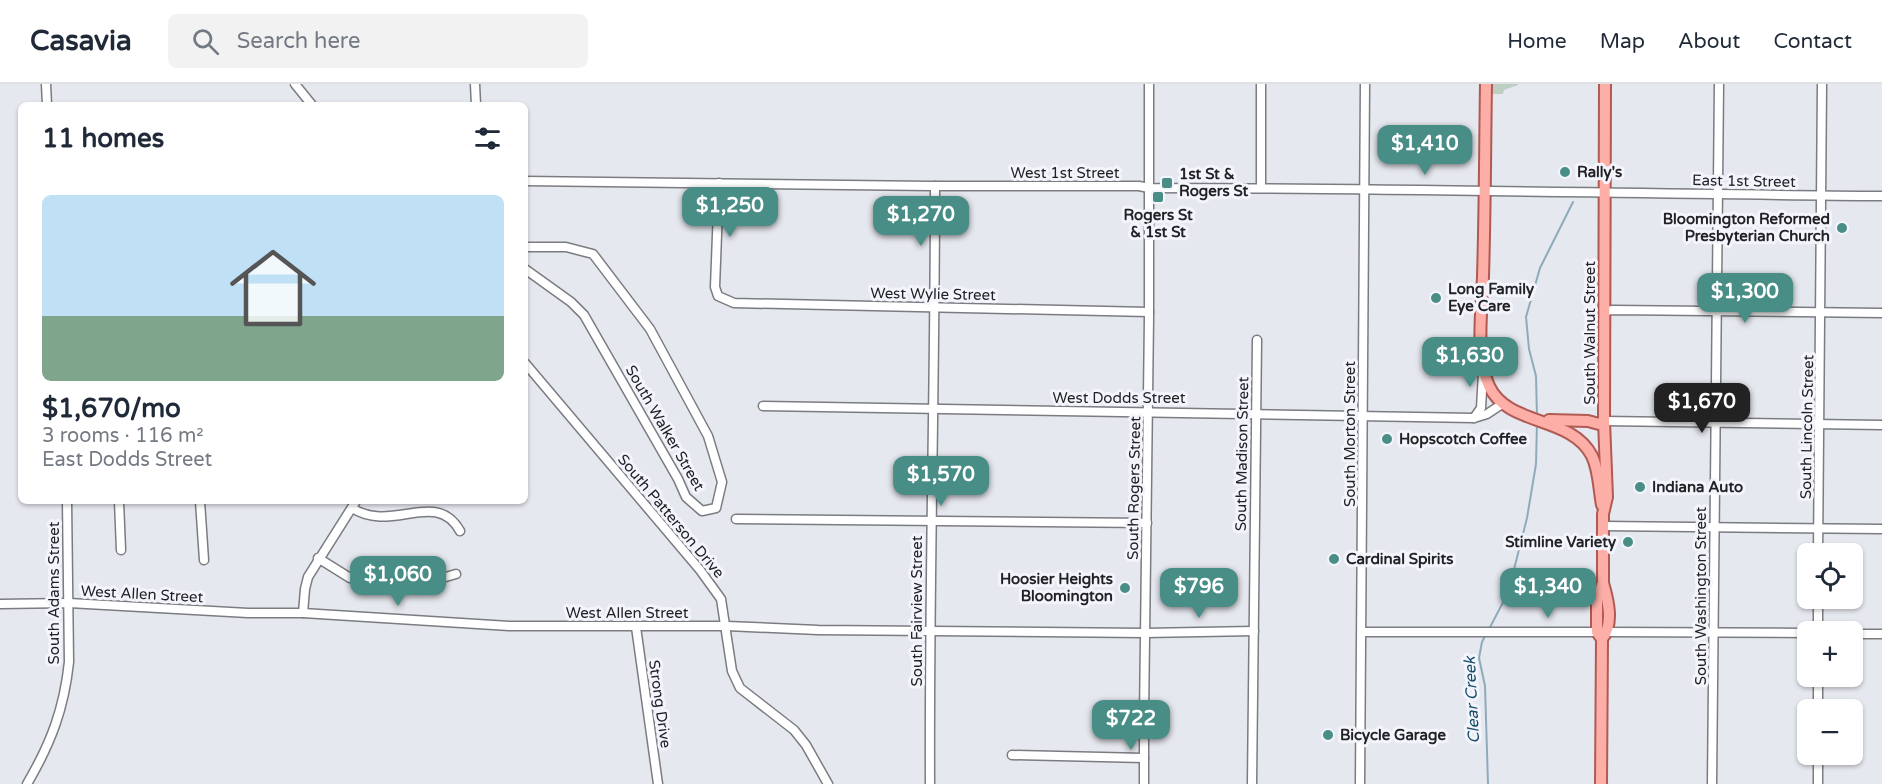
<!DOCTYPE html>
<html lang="en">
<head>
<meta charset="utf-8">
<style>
	body { margin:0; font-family:"Varela Round",sans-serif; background:#f2f2f3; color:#1f2937; height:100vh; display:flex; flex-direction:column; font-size:22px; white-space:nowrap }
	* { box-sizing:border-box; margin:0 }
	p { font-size:20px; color:#747a83 }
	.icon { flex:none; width:33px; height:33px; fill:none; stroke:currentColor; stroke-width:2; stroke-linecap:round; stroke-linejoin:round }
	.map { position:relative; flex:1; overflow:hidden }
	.details { position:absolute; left:18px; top:18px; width:510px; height:402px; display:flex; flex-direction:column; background:#fff; border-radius:9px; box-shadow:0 2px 4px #0004 }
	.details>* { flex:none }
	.buttons { position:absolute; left:1797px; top:459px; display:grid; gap:12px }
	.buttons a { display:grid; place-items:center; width:66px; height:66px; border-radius:9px; background:#fff; box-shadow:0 2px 4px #0004; font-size:30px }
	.price { position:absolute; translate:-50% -51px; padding:0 14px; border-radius:12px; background:#488e87; color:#fff; font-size:20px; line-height:39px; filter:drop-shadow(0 2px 3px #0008) }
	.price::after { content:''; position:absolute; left:50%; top:36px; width:18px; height:14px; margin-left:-9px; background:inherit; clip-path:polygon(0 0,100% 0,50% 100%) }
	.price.current { background:#222; color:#fff }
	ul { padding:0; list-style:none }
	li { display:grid; align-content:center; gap:12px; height:318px; padding:0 24px }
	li+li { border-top:2px solid #e0e1e3 }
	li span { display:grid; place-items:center; height:186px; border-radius:9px; color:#555 }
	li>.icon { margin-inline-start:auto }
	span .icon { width:108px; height:108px; fill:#fffc; stroke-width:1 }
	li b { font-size:26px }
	h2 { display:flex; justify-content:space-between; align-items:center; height:72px; padding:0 24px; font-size:26px }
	header { display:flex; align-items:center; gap:36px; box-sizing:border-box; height:84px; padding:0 30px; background:#fff; border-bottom:2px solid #e0e1e3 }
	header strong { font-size:28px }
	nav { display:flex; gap:33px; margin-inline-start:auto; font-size:21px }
	.search { width:420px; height:54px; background:#f2f2f3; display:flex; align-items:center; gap:15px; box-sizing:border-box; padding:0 21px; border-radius:9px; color:#747a83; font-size:22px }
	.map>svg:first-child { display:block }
	.green { fill:#bccfc1 }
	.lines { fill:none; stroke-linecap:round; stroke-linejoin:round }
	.stream { stroke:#8eabbc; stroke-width:2 }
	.minor-casing { stroke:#7b7c82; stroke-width:11 }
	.major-casing { stroke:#b05a53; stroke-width:14 }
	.minor { stroke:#fff; stroke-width:8 }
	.major { stroke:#fdaea7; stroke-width:10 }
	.poi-dot { fill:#488e87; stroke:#f4f5fc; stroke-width:2 }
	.labels { text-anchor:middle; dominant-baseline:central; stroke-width:6; stroke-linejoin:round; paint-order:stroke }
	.poi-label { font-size:15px; font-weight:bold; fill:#222225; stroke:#f4f5fc; text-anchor:start }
	.street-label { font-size:15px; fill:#222225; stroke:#f4f5fc }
	.water-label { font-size:16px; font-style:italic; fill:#194e69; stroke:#f4f5fc }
</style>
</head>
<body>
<header>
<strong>Casavia</strong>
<div class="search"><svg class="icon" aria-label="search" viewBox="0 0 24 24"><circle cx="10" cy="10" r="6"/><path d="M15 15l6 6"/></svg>Search here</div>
<nav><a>Home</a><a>Map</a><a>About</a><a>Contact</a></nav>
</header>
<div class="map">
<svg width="1882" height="700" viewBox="0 0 1882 700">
	<rect width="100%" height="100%" fill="#e6e8ef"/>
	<polygon class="green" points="1492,0 1518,0 1518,1 1504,6 1503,10 1492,10"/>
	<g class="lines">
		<g class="stream">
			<polyline points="1537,333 1536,292 1529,265 1526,233 1540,184 1573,118"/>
			<polyline points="1488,547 1508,509 1527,434 1536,380 1537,338"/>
			<polyline points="1485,552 1482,558 1479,574 1485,602 1488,700"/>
		</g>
		<g class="minor-casing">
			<g id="minor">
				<polyline points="46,0 47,21"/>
				<polyline points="295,0 312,21"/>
				<polyline points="475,0 476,21"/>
				<path d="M525 97 930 102H1139L1149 104C1394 104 1638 110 1882 112"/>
				<polyline points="719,99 715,203 718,212 734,219 1149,228"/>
				<polyline points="1261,104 1261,0"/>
				<polyline points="525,163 566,163 593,170 650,245 708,352 722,398 716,424 702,427 686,413 678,395 584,231 571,218 525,185"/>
				<polyline points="1605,227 1613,226 1882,229"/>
				<polyline points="525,279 700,486 721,515 732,587 740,604 794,646 806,661 828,700"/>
				<path d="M763 322C1000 326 1237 330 1474 334L1487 330 1502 320"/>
				<polyline points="1474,334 1481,324 1483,289"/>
				<polyline points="1604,337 1882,341"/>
				<polyline points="119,417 121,466"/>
				<polyline points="200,417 204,476"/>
				<path d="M352 424C392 450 436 404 460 447"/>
				<polyline points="736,435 1147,439"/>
				<polyline points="1603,442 1882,445"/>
				<polyline points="1818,470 1822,0"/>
				<polyline points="318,474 350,494 369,499 410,493 432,497 456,490"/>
				<polyline points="1818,514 1818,548"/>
				<polyline points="0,520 69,519 248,529 303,529 509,542 727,542 818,546 1145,549 1254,547"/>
				<polyline points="303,529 305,505 308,493 356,417"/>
				<polyline points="636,543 658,700"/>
				<polyline points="1362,548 1597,548"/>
				<polyline points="1608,548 1808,549"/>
				<polyline points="1852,550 1882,550"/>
				<polyline points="1818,592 1818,626"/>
				<polyline points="1012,671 1144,674"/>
				<path d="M27 700C51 659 64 625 69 578L67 417"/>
				<path d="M930 700C929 501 935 302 935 102"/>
				<polyline points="1144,700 1144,633 1149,233 1149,0"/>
				<polyline points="1252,700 1257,256"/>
				<polyline points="1360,700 1365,0"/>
				<polyline points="1712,700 1719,0"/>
				<polyline points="1818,700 1818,670"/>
			</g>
		</g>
		<g class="major-casing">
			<g id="major">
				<path d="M1486 0C1485 64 1485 128 1483 192 1482 225 1475 272 1489 302 1508 343 1571 331 1592 372 1599 386 1599 405 1602 421"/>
				<polyline points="1549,336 1588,337 1599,340 1604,337"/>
				<polyline points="1602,555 1597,548 1597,516 1603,498 1603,430 1607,413 1604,337 1605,0"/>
				<path d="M1601 700 1602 555C1614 540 1608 516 1603 499"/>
			</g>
		</g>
		<use href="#minor" class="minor"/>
		<use href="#major" class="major"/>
	</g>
	<g class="poi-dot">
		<circle cx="1565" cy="88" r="6"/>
		<rect x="1161" y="93" width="12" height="12" rx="3"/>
		<rect x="1152" y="107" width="12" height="12" rx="3"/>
		<circle cx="1842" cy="144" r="6"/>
		<circle cx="1436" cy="214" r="6"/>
		<circle cx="1387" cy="355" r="6"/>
		<circle cx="1640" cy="403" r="6"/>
		<circle cx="1628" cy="458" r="6"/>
		<circle cx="1334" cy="475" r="6"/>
		<circle cx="1125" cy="504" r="6"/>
		<circle cx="1328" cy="651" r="6"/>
	</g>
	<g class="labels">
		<g class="poi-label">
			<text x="1577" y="88">Rally's</text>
			<text x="1179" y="90">1st St &amp;<tspan x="1179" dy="17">Rogers St</tspan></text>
			<text x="1158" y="131" text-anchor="middle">Rogers St<tspan x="1158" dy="17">&amp; 1st St</tspan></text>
			<text x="1830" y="135" text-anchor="end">Bloomington Reformed<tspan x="1830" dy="17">Presbyterian Church</tspan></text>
			<text x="1448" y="205">Long Family<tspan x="1448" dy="17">Eye Care</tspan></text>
			<text x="1399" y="355">Hopscotch Coffee</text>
			<text x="1652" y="403">Indiana Auto</text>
			<text x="1616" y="458" text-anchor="end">Stimline Variety</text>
			<text x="1346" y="475">Cardinal Spirits</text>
			<text x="1113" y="495" text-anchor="end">Hoosier Heights<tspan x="1113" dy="17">Bloomington</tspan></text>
			<text x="1340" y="651">Bicycle Garage</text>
		</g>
		<g class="street-label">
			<text x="1065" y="89">West 1st Street</text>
			<text transform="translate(1744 97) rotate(1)">East 1st Street</text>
			<text transform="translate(933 210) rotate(1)">West Wylie Street</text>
			<text transform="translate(1590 249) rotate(-90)">South Walnut Street</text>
			<text x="1119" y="314">West Dodds Street</text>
			<text transform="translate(1807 343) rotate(-89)">South Lincoln Street</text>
			<text transform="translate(665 344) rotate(60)">South Walker Street</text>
			<text transform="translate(1350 350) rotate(-90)">South Morton Street</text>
			<text transform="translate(1242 370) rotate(-89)">South Madison Street</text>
			<text transform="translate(1134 404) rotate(-89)">South Rogers Street</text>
			<text transform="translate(671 432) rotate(50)">South Patterson Drive</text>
			<text transform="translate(54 509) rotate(-90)">South Adams Street</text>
			<text transform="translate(142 510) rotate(3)">West Allen Street</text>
			<text transform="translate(1701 512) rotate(-90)">South Washington Street</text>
			<text transform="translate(917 527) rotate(-90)">South Fairview Street</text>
			<text x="627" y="529">West Allen Street</text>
			<text transform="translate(660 620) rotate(82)">Strong Drive</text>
		</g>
		<g class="water-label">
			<text transform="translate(1472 616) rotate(-93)">Clear Creek</text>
		</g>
	</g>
</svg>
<div class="buttons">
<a><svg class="icon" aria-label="locate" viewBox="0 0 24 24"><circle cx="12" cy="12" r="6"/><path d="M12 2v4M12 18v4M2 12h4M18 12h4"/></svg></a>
<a>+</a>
<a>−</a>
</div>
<b class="price" style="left:1425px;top:92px">$1,410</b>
<b class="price" style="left:730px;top:154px">$1,250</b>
<b class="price" style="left:921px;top:163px">$1,270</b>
<b class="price" style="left:1745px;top:240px">$1,300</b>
<b class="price" style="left:1470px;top:304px">$1,630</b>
<b class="price current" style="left:1702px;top:350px">$1,670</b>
<b class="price" style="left:941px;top:423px">$1,570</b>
<b class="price" style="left:398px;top:523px">$1,060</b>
<b class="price" style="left:1199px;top:535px">$796</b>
<b class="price" style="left:1548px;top:535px">$1,340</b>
<b class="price" style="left:1131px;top:667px">$722</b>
<section class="details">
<h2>11 homes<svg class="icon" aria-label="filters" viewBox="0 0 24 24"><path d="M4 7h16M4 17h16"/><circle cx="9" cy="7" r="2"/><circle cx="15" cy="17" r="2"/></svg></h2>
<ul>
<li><span style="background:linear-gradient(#bfe0f5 65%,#7fa58c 0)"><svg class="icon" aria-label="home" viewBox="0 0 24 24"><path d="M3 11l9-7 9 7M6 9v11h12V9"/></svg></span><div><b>$1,670/mo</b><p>3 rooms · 116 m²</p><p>East Dodds Street</p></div></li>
</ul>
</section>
</div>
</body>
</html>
